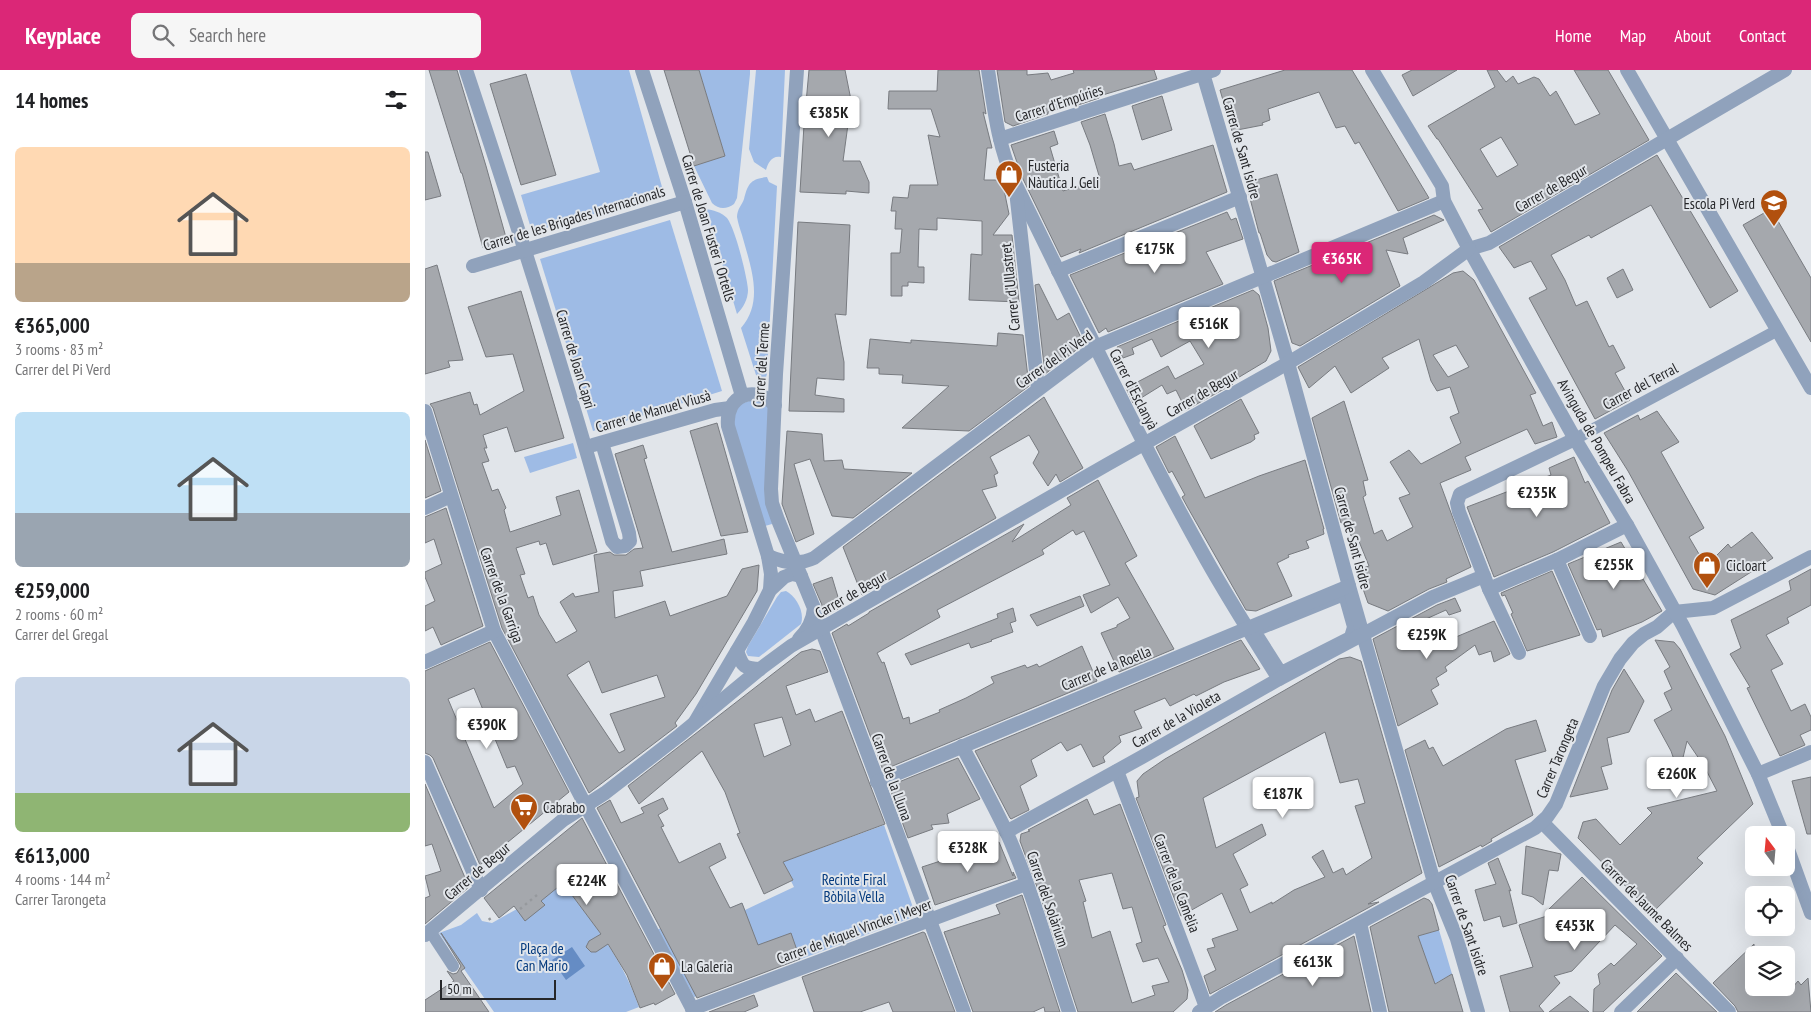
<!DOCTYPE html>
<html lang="en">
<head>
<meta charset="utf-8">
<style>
	body { margin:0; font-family:"PT Sans Narrow",sans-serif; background:#f6f6f6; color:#202124; height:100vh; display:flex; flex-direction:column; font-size:19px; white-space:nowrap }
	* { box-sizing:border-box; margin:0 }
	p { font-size:16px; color:#757577 }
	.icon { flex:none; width:28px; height:28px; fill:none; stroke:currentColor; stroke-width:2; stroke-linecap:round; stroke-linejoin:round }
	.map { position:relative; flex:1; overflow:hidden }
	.drawer { display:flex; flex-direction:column; background:#fff; width:425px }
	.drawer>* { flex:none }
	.needle { width:32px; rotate:344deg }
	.tools { position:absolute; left:1320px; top:756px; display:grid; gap:10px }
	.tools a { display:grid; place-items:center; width:50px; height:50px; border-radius:8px; background:#fff; box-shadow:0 5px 20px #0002; font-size:25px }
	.scale { position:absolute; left:15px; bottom:12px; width:116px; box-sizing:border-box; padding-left:5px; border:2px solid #26272a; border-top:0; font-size:14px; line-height:18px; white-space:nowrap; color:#26272a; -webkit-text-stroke:4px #e1e5ea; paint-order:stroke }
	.price { position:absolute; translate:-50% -42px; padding:0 11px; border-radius:5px; background:#fff; color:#222; font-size:16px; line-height:32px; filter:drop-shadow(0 1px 2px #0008) }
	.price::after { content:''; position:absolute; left:50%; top:30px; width:15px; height:11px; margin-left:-8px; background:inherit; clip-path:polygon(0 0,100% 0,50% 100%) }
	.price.active { background:#db2777; color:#fff }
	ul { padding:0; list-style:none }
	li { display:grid; align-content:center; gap:10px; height:265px; padding:0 15px }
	li span { display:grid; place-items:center; height:155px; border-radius:8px; color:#555 }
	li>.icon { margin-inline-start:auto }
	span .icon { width:90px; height:90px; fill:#fffc; stroke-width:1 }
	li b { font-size:21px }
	h2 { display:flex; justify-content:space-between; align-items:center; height:60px; padding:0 15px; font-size:21px }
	header { display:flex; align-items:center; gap:30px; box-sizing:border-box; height:70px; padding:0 25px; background:#db2777; color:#fff }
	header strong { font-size:24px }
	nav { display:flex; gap:28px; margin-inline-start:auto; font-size:18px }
	.search { width:350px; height:45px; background:#f6f6f6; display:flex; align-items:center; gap:12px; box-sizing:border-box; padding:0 18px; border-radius:8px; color:#757577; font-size:19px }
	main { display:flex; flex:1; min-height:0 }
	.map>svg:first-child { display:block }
	.green { fill:#9ebbe5 }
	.water { fill:#658cc4 }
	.building { fill:#a5a8ad; stroke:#787b80; fill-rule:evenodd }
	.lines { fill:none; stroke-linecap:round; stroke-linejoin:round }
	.path { stroke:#96999d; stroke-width:2.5; stroke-dasharray:2.5 4; stroke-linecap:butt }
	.pedestrian { stroke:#90a2bc; stroke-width:12 }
	.minor { stroke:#90a2bc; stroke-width:14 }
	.tertiary { stroke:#90a2bc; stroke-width:14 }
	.labels { text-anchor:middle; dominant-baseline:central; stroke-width:4; stroke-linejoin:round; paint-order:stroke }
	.street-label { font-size:15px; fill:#26272a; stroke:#e1e5ea }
	.poi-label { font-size:15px; fill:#26272a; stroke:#e1e5ea; text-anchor:start }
	.park-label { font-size:15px; fill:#043a7e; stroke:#e1e5ea }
</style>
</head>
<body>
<header>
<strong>Keyplace</strong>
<div class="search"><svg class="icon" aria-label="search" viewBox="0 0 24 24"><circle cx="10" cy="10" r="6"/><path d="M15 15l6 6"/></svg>Search here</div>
<nav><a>Home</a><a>Map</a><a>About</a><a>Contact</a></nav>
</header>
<main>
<section class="drawer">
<h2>14 homes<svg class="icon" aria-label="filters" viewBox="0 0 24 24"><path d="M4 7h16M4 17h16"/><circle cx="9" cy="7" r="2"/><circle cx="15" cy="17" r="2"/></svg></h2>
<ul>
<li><span style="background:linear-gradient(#ffd9b3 75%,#b9a48a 0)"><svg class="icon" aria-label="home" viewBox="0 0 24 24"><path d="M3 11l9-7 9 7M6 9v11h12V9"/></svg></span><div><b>€365,000</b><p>3 rooms · 83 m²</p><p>Carrer del Pi Verd</p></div></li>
<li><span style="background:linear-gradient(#bfe0f5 65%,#9aa5b1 0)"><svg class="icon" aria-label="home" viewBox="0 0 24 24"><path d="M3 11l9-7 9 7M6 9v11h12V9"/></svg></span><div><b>€259,000</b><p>2 rooms · 60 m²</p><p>Carrer del Gregal</p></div></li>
<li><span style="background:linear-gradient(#c9d6e8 75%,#8fb573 0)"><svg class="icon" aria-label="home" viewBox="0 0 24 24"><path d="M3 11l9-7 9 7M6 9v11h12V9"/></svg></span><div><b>€613,000</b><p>4 rooms · 144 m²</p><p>Carrer Tarongeta</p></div></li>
</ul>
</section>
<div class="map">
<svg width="1386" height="942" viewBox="0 0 1386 942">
	<rect width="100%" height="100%" fill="#e1e5ea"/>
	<g class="green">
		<polygon points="145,0 204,0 239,124 107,162 96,125 175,102"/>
		<path d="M274 0H325V4L312 128 309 134C302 139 294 140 287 133L269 96 300 86Z"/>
		<path d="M331 0H360L356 87C347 85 343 93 341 100L329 92 324 79Z"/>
		<path d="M342 107 344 112 352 116 342 304 341 307 335 308 331 305 316 258C340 231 325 195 317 165 315 159 313 153 312 147 312 139 317 135 319 129 323 114 325 109 342 107Z"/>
		<path d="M281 139C288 140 296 142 302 148 310 158 322 206 323 220 323 229 318 238 312 244Z"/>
		<polygon points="245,150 297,321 168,361 115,189"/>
		<polygon points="327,330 337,330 344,337 347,454 340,456 308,358 310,339 318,333"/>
		<polygon points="148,373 152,388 105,403 99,387"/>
		<path d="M361 521C371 526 380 542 376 554L334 587 323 586 321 582 323 576 352 527 356 522Z"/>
		<polygon points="459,755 491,846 376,889 269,927 232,860 286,831 292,843 317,833 320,840 369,817 366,811 368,810 358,792"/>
		<path d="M138 813C168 853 198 889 214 937L201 942H69L14 863 36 855 52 843 57 851 67 853Z"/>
		<polygon points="1014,860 1027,904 1002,918 1003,895 993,866"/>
	</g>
	<polygon class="water" points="147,877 160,896 141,910 127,890"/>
	<g class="building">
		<polygon points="4,0 32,0 61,96 82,171 58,178 37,103 36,103"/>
		<polygon points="239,0 274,0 300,86 269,96"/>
		<polygon points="384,0 420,0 428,40 413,40 412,44 424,47 418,91 435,91 444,112 444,123 421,121 421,124 375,122 379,55"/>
		<polygon points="513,0 554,0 561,44 558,42 567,78 562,78 559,110 577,110 584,144 568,165 587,165 594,232 544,230 546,184 557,185 557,151 512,148 512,160 494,159 493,197 499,197 499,213 483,212 483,216 477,216 477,226 466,226 466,183 475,183 477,159 470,159 471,141 466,141 468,127 483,128 485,115 513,115 503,65 515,67 506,39 463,39 464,21 512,21"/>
		<polygon points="572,0 602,0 602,5 623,3 626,10 649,3 648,0 729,0 732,9 674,26 674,28 650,36 649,34 623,42 623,44 588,56 580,52"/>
		<polygon points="860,0 927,0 1004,128 973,141 934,72 930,74 920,56 911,58 894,22 843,39 845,50 837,53 838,55 807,61 795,20"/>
		<polygon points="987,0 1032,0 988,26 977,5"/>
		<path d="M1062 0H1072L1081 12 1088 6 1093 14 1109 7 1114 9 1125 26 1131 21 1150 55 1175 44 1149 0H1183L1224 70 1066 162 1053 140 1058 139 1013 69H1012L1003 56 1070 17ZM1076 67 1093 95 1072 107 1055 79Z"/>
		<polygon points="101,4 131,105 96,115 65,14"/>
		<polygon points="737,26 747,60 717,70 707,36"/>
		<polygon points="680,44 689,74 694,96 706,93 709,100 788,75 802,122 654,183 656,179 636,187 597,107 586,75 629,61 633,74 625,77 638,121 675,109 665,75 656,52"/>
		<polygon points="0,82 3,82 16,126 0,130"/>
		<polygon points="1232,85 1313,221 1285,238 1226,135 1166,168 1164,165 1126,185 1140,210 1151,236 1162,231 1184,277 1188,275 1200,298 1190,303 1205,330 1170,349 1104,228 1122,219 1106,191 1089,198 1074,177"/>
		<polygon points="852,104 874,182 851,192 847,191 842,185 835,163 834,163 821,113"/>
		<polygon points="1346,139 1386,208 1386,272 1318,155"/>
		<polygon points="802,142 806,150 811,148 818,169 781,182 798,214 683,262 681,258 674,263 645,205"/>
		<polygon points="1009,145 1019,150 978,168 983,184 961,180 975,216 875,276 867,273 849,211"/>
		<polygon points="373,152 425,155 421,245 410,244 419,292 419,310 392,308 390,325 419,329 419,342 364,341"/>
		<polygon points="12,195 38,290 23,291 25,297 0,304 0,199"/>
		<polygon points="1198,199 1208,220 1192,228 1182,208"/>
		<path d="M1038 201 1049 210 1111 323 1105 325 1118 356 1127 352 1132 367 1110 374 1102 359 1040 387 1046 400 1015 413 1046 497 1021 509 1022 512 1004 519 963 541 943 533 937 516 940 513 935 499 944 496 931 464 926 466 922 451 916 453 887 348 919 331 943 410 938 411 941 425 938 427 949 464 957 460 962 471 988 457 974 428 985 424 965 392 984 380 996 394 1036 373 1025 347 1034 343 1025 317 1012 321 1006 311 994 269 957 288 964 298 926 323 910 296 884 318 873 297 1028 203ZM1031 275 1044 297 1023 307 1008 285Z"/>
		<polygon points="614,214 632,250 644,243 659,274 620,304 610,215"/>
		<polygon points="828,220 834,225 843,258 846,281 841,291 806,312 808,314 761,340 751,320 742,324 737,315 708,333 701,318 743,296 750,309 779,294 765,271 736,287 727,269 707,278 709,284 698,288 692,277"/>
		<path d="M96 221 139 368 90 382 82 357 58 365 62 378H59L64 391 57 393 67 421 73 419 81 438 79 440 85 462 136 445 131 427 154 420 172 482 128 495 121 473 115 475 114 471 91 478 100 504 95 505 103 528 108 526 114 545 131 573 152 561 135 532 148 523 150 527 174 522 169 485 185 482 189 485H201L209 479 218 478 190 384 218 375 222 388 219 389 247 482 299 469 302 484 215 501 218 516 188 521 190 548 240 531 245 546 302 526 317 499 334 495 332 521 271 624 250 653 252 656 164 723 77 558 8 338 5 334 45 322 49 335 52 334 55 345 99 321 88 284 61 287 43 237ZM164 591 177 623 232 605 240 627 185 644 200 680 194 683 142 605Z"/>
		<polygon points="573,263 598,265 604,316 544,361 477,358 524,316 477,313 478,305 454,304 454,298 442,298 445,269 486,273 486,270 572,276"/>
		<polygon points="619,327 658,398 635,412 631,404 623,416 608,393 614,382 604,365 565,387 573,403 569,405 572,416 557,420 571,448 437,525 418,477"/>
		<polygon points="816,329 834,363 829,365 830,369 826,372 786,389 769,356"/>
		<polygon points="1232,341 1254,372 1236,382 1279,458 1264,467 1281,496 1303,474 1306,478 1327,462 1348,488 1290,525 1268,519 1203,401 1179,363 1213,345 1215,350"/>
		<polygon points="292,353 323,462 296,466 265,361"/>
		<polygon points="362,361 397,364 399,391 417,390 419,399 487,403 428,448 407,446 385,389 369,394 389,464 371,472 357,434"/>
		<polygon points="750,366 780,428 834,406 880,390 899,459 898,459 899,464 881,471 884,478 863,485 864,487 852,493 867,526 831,541 821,540 763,438 757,427 760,425 747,401 744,403 731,377"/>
		<polygon points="0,370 16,421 0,428"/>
		<polygon points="1149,387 1160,413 1163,411 1185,453 1128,482 1069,507 1042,437 1126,405 1124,398"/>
		<polygon points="673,410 712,486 700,493 749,579 694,602 676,563 692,557 692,555 705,548 693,527 666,543 658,525 685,515 659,461 651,465 648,460 617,480 619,484 512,540 515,547 452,583 457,593 459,592 478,649 484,647 485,654 515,642 514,640 541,628 569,613 566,607 600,595 602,598 612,594 614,597 657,576 672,611 458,700 407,563 422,554 423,556 444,543 444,542 599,454 587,472 646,435 642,428"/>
		<polygon points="21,438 58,556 16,575 8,557 0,561 0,536 10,531 0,507 0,502 17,494 9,469 0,473 0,447"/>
		<polygon points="1196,472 1237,541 1217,552 1178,567 1176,559 1172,560 1143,494"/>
		<polygon points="1386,499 1386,535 1362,548 1364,553 1341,565 1358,594 1346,600 1366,641 1380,634 1386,647 1386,660 1375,665 1380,675 1355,686 1322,618 1325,617 1305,584 1316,578 1306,550 1366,520 1364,511"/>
		<polygon points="1127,501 1155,565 1102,581 1086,544 1088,543 1080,525 1077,526 1076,523"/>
		<polygon points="407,507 416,537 401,546 397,541 397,535 388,514"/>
		<polygon points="655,526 659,536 612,556 605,545"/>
		<polygon points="1030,528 1036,541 1024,545 1021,540 1001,549 1004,558 991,552 1000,580 1069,551 1085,584 1069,592 1066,581 1054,585 1050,575 1020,597 1022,601 1011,608 1014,615 1006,620 1013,634 973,656 948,569 1012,535"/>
		<polygon points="588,538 591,551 585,553 588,562 566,570 567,571 546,578 544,573 486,595 480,584 573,548 572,544"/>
		<polygon points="816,570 835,599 799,612 771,626 769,624 745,636 740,628 709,641 717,658 694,666 696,672 678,687 680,692 668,697 656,674 642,681 636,672 606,690 612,706 595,716 604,740 586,749 585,748 550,681"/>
		<polygon points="1230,570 1249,572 1255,579 1300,666 1328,734 1272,788 1278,793 1227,843 1153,768 1158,752 1171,749 1195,775 1227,743 1222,738 1292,721 1279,696 1262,671 1254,704 1246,681 1229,650 1247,640 1239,623 1247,619 1239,601 1245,597"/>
		<path d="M65 572 144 722 55 795 8 688 5 685 0 683V601ZM49 618 82 698 90 696 98 714 69 738 23 629Z"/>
		<path d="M387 579 395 581 403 602 361 616 371 645 385 639 390 652 417 641 460 754 358 792 368 810 339 824 312 764 315 763 300 722 277 681 214 734 203 716 376 582ZM357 647 366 675 339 687 329 654Z"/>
		<path d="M925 587 936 591 997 803 943 834 954 832 785 924 779 906 791 900 782 879 790 877 787 869 813 860 797 823 756 846 711 728 714 727 712 711 718 704 740 689 914 589ZM900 662 915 713 933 709 940 733 930 736 947 788 921 805 918 798 908 803 898 780 887 787 900 807 869 820 847 834V832L825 843 815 819 823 815 808 784 841 765 837 754 791 778 778 728Z"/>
		<polygon points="1199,599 1219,631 1204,662 1182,668 1187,694 1176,697 1183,719 1145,727 1187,620"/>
		<polygon points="1111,650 1121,681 1090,690 1108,745 1066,769 1067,771 1057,777 1056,775 1014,797 980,680 1000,670 1004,679 1008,677 1018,696 1081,659"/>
		<polygon points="533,688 555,729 522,744 524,753 506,755 508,759 483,768 464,716"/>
		<polygon points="1386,707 1386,764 1382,764 1367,711"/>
		<polygon points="0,714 44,817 0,854 0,828 5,826 0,806 16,801 7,774 0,776"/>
		<polygon points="238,728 243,739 233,745 239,756 236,757 254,793 295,773 301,788 284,797 305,838 317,833 333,875 366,863 375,889 272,928 172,738 185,730 196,753 219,743 216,738"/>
		<path d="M662 729 669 745 695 734 741 855 738 856 757 900 763 920 762 929 748 942H653L615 825 595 771 596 764 605 761 603 760ZM687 803 698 839 707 837 717 872 711 874 718 892 733 888 744 912 727 916 730 925 707 933 685 861 667 868 658 832 661 831 654 810Z"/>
		<polygon points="157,748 250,924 230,935 229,933 215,938 202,905 183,874 171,882 166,882 161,877 164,871 176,864 138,813 116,831 120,835 100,851 89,836 74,848 59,828"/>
		<polygon points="574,772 588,806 588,802 591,808 510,835 497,797"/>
		<polygon points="1101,776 1136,784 1133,801 1124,800 1118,835 1108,827 1097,824"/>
		<polygon points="1073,788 1086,821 1084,820 1092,853 1078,857 1075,846 1059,851 1050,820 1071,814 1063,793"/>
		<polygon points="1157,807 1237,886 1178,942 1168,942 1169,919 1175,914 1173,904 1186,893 1189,896 1212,874 1190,855 1147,901 1129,906 1135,913 1114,936 1119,942 1085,942 1075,906 1108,897 1094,855 1128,844 1123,840"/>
		<polygon points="597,825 635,942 620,942 619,937 608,942 548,942 519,862 575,844 571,835"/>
		<polygon points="999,828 1004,830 1007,834 1014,860 993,866 1010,914 1027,904 1038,942 964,942 945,857"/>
		<polygon points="498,862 500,863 530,942 468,942 464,932 435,942 389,942 377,907"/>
		<polygon points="16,863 40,898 36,901 64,942 0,942 0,930 29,911 22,901 28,904 32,903 36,896"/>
		<polygon points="929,866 946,942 790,942 801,935"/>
		<polygon points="1329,874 1329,918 1367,918 1373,911 1376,915 1383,908 1386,942 1313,942 1310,936 1288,913"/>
		<polygon points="1251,903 1275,926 1292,942 1212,942"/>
		<polygon points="329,925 333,936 319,942 284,942"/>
		<polygon points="1145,926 1164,942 1124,942"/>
	</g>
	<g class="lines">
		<g class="path">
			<polyline points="95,839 112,825"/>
			<polyline points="64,848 67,853"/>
		</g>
		<g class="pedestrian">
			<polyline points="1150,369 1353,260"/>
			<polygon points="919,525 928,557 925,567 856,602 830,561"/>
			<polyline points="5,861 28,896"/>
		</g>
		<g class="minor">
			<path d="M41 0C93 156 143 312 187 471L192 477 200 476 205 471 204 463 177 373"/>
			<polyline points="217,0 260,132 317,326"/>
			<path d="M563 0C569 38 573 76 589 111 652 238 712 366 781 489 804 530 829 569 854 609"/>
			<polyline points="777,0 863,293 924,516 1009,812 1032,869 1053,942"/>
			<polyline points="1202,0 1386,318"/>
			<polyline points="575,69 789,0"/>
			<polyline points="591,121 613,319"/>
			<polyline points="1044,179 1064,173 1360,0"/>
			<polyline points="48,196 260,132"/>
			<polyline points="633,201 815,127"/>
			<polyline points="0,341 69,561 269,942"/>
			<polyline points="168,375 290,340 305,338"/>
			<polyline points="0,438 26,426"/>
			<path d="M343 486C359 493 374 495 389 488L670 277 1019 131"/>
			<polyline points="1132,490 1165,566"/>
			<polyline points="1059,506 1034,442 1032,433 1035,424 1150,369"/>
			<polyline points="1064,519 1094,583"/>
			<path d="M345 520 346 504 343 486 303 356C300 325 330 314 350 335"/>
			<polyline points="392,548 539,942"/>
			<path d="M312 581C318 597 318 598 335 599"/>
			<polyline points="0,592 69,561"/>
			<polyline points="270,652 329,552 345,520 359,507 367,504 376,506"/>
			<path d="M537 676C552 704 567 732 581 761 607 819 624 882 644 942"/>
			<polyline points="0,692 56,820"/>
			<polyline points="692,701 781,937"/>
			<polyline points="1333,704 1386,682"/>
			<polyline points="452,712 924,516"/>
			<polyline points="1117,752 1304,942"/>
			<polyline points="581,762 717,687 854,609 1008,527 1059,506 1064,519 1132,490 1202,455"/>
			<polyline points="935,853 955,942"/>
			<polyline points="267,939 601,814"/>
			<polyline points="774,942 797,927 1110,758 1122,747 1131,734 1179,616 1195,589 1208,573 1219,564 1232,557 1249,542 1288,538 1386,487"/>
			<polyline points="1196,942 1252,888"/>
		</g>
		<g class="tertiary">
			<path d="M372 0 351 304 346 419 347 433 353 450 389 538C388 551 383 560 374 569"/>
			<polyline points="947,0 1017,116 1019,131 1044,179 1150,369 1202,455 1258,556 1333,704 1358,765"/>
			<polyline points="1361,774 1386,843"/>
			<polyline points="0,865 138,750 180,723 255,665 335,599 366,576 683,394 863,293 999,212 1044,179"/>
		</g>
	</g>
	<defs>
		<g id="shop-pin" transform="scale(1.4375)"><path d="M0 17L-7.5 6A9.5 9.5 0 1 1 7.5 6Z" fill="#b1500e" stroke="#e1e5ea"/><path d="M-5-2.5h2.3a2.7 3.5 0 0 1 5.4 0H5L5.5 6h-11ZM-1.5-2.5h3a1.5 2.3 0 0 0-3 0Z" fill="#fff"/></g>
		<g id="school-pin" transform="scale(1.4375)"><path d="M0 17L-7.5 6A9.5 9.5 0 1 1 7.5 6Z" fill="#b1500e" stroke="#e1e5ea"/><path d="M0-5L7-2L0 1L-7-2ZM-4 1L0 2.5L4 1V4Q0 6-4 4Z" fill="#fff"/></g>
		<g id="supermarket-pin" transform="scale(1.4375)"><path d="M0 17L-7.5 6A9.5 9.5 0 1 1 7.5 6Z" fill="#b1500e" stroke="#e1e5ea"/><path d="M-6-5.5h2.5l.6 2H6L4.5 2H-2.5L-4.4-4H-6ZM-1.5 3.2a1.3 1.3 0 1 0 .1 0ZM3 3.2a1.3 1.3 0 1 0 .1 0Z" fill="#fff"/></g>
	</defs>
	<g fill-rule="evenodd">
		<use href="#shop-pin" x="584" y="104"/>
		<use href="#school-pin" x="1349" y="133"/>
		<use href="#shop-pin" x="1282" y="495"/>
		<use href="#supermarket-pin" x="99" y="737"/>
		<use href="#shop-pin" x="237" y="896"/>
	</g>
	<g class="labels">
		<g class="street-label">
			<text transform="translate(634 33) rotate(-18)">Carrer d'Empúries</text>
			<text transform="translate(817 78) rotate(74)">Carrer de Sant Isidre</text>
			<text transform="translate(1126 118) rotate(-30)">Carrer de Begur</text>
			<text transform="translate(149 148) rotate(-17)">Carrer de les Brigades Internacionals</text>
			<text transform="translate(284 158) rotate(73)">Carrer de Joan Fuster i Ortells</text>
			<text transform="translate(585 217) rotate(-96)">Carrer d'Ullastret</text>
			<text transform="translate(151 289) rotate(73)">Carrer de Joan Capri</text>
			<text transform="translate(629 289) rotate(-35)">Carrer del Pi Verd</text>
			<text transform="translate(336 295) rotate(-86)">Carrer del Terme</text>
			<text transform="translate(1215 316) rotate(-28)">Carrer del Terral</text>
			<text transform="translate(709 319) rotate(63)">Carrer d'Esclanyà</text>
			<text transform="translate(777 323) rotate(-30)">Carrer de Begur</text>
			<text transform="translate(228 341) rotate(-16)">Carrer de Manuel Viusà</text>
			<text transform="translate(1172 371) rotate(60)">Avinguda de Pompeu Fabra</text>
			<text transform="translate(928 468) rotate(75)">Carrer de Sant Isidre</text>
			<text transform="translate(426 524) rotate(-30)">Carrer de Begur</text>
			<text transform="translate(77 525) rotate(70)">Carrer de la Garriga</text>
			<text transform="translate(681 598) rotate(-22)">Carrer de la Roella</text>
			<text transform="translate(751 649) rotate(-30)">Carrer de la Violeta</text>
			<text transform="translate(1132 688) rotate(-67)">Carrer Tarongeta</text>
			<text transform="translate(467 707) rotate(70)">Carrer de la Lluna</text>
			<text transform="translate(52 801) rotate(-40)">Carrer de Begur</text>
			<text transform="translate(752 813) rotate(69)">Carrer de la Camèlia</text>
			<text transform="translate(623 829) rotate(71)">Carrer del Solàrium</text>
			<text transform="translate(1222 835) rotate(45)">Carrer de Jaume Balmes</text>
			<text transform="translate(1042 855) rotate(71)">Carrer de Sant Isidre</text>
			<text transform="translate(429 861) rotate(-20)">Carrer de Miquel Vincke i Meyer</text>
		</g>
		<g class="poi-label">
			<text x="603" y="95">Fusteria<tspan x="603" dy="17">Nàutica J. Geli</tspan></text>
			<text x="1330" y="133" text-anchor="end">Escola Pi Verd</text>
			<text x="1301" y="495">Cicloart</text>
			<text x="118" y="737">Cabrabo</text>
			<text x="256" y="896">La Galeria</text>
		</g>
		<g class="park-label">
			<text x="429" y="809">Recinte Firal<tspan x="429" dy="17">Bòbila Vella</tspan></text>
			<text x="117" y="878">Plaça de<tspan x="117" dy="17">Can Mario</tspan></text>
		</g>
	</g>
</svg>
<div class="tools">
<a><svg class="needle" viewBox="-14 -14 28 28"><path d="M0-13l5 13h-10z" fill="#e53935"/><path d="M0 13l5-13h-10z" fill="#757577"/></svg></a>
<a><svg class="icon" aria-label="locate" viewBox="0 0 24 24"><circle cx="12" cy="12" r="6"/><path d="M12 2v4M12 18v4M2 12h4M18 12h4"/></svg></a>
<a><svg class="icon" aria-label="layers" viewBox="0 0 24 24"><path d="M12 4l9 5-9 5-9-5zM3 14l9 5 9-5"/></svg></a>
</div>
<div class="scale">50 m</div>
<b class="price" style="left:404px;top:68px">€385K</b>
<b class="price" style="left:730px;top:204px">€175K</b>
<b class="price active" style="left:917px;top:214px">€365K</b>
<b class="price" style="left:784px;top:279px">€516K</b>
<b class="price" style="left:1112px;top:448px">€235K</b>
<b class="price" style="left:1189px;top:520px">€255K</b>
<b class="price" style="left:1002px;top:590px">€259K</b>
<b class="price" style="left:62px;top:680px">€390K</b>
<b class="price" style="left:1252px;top:729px">€260K</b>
<b class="price" style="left:858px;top:749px">€187K</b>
<b class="price" style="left:543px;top:803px">€328K</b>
<b class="price" style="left:162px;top:836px">€224K</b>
<b class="price" style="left:1150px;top:881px">€453K</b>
<b class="price" style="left:888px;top:917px">€613K</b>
</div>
</main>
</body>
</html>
